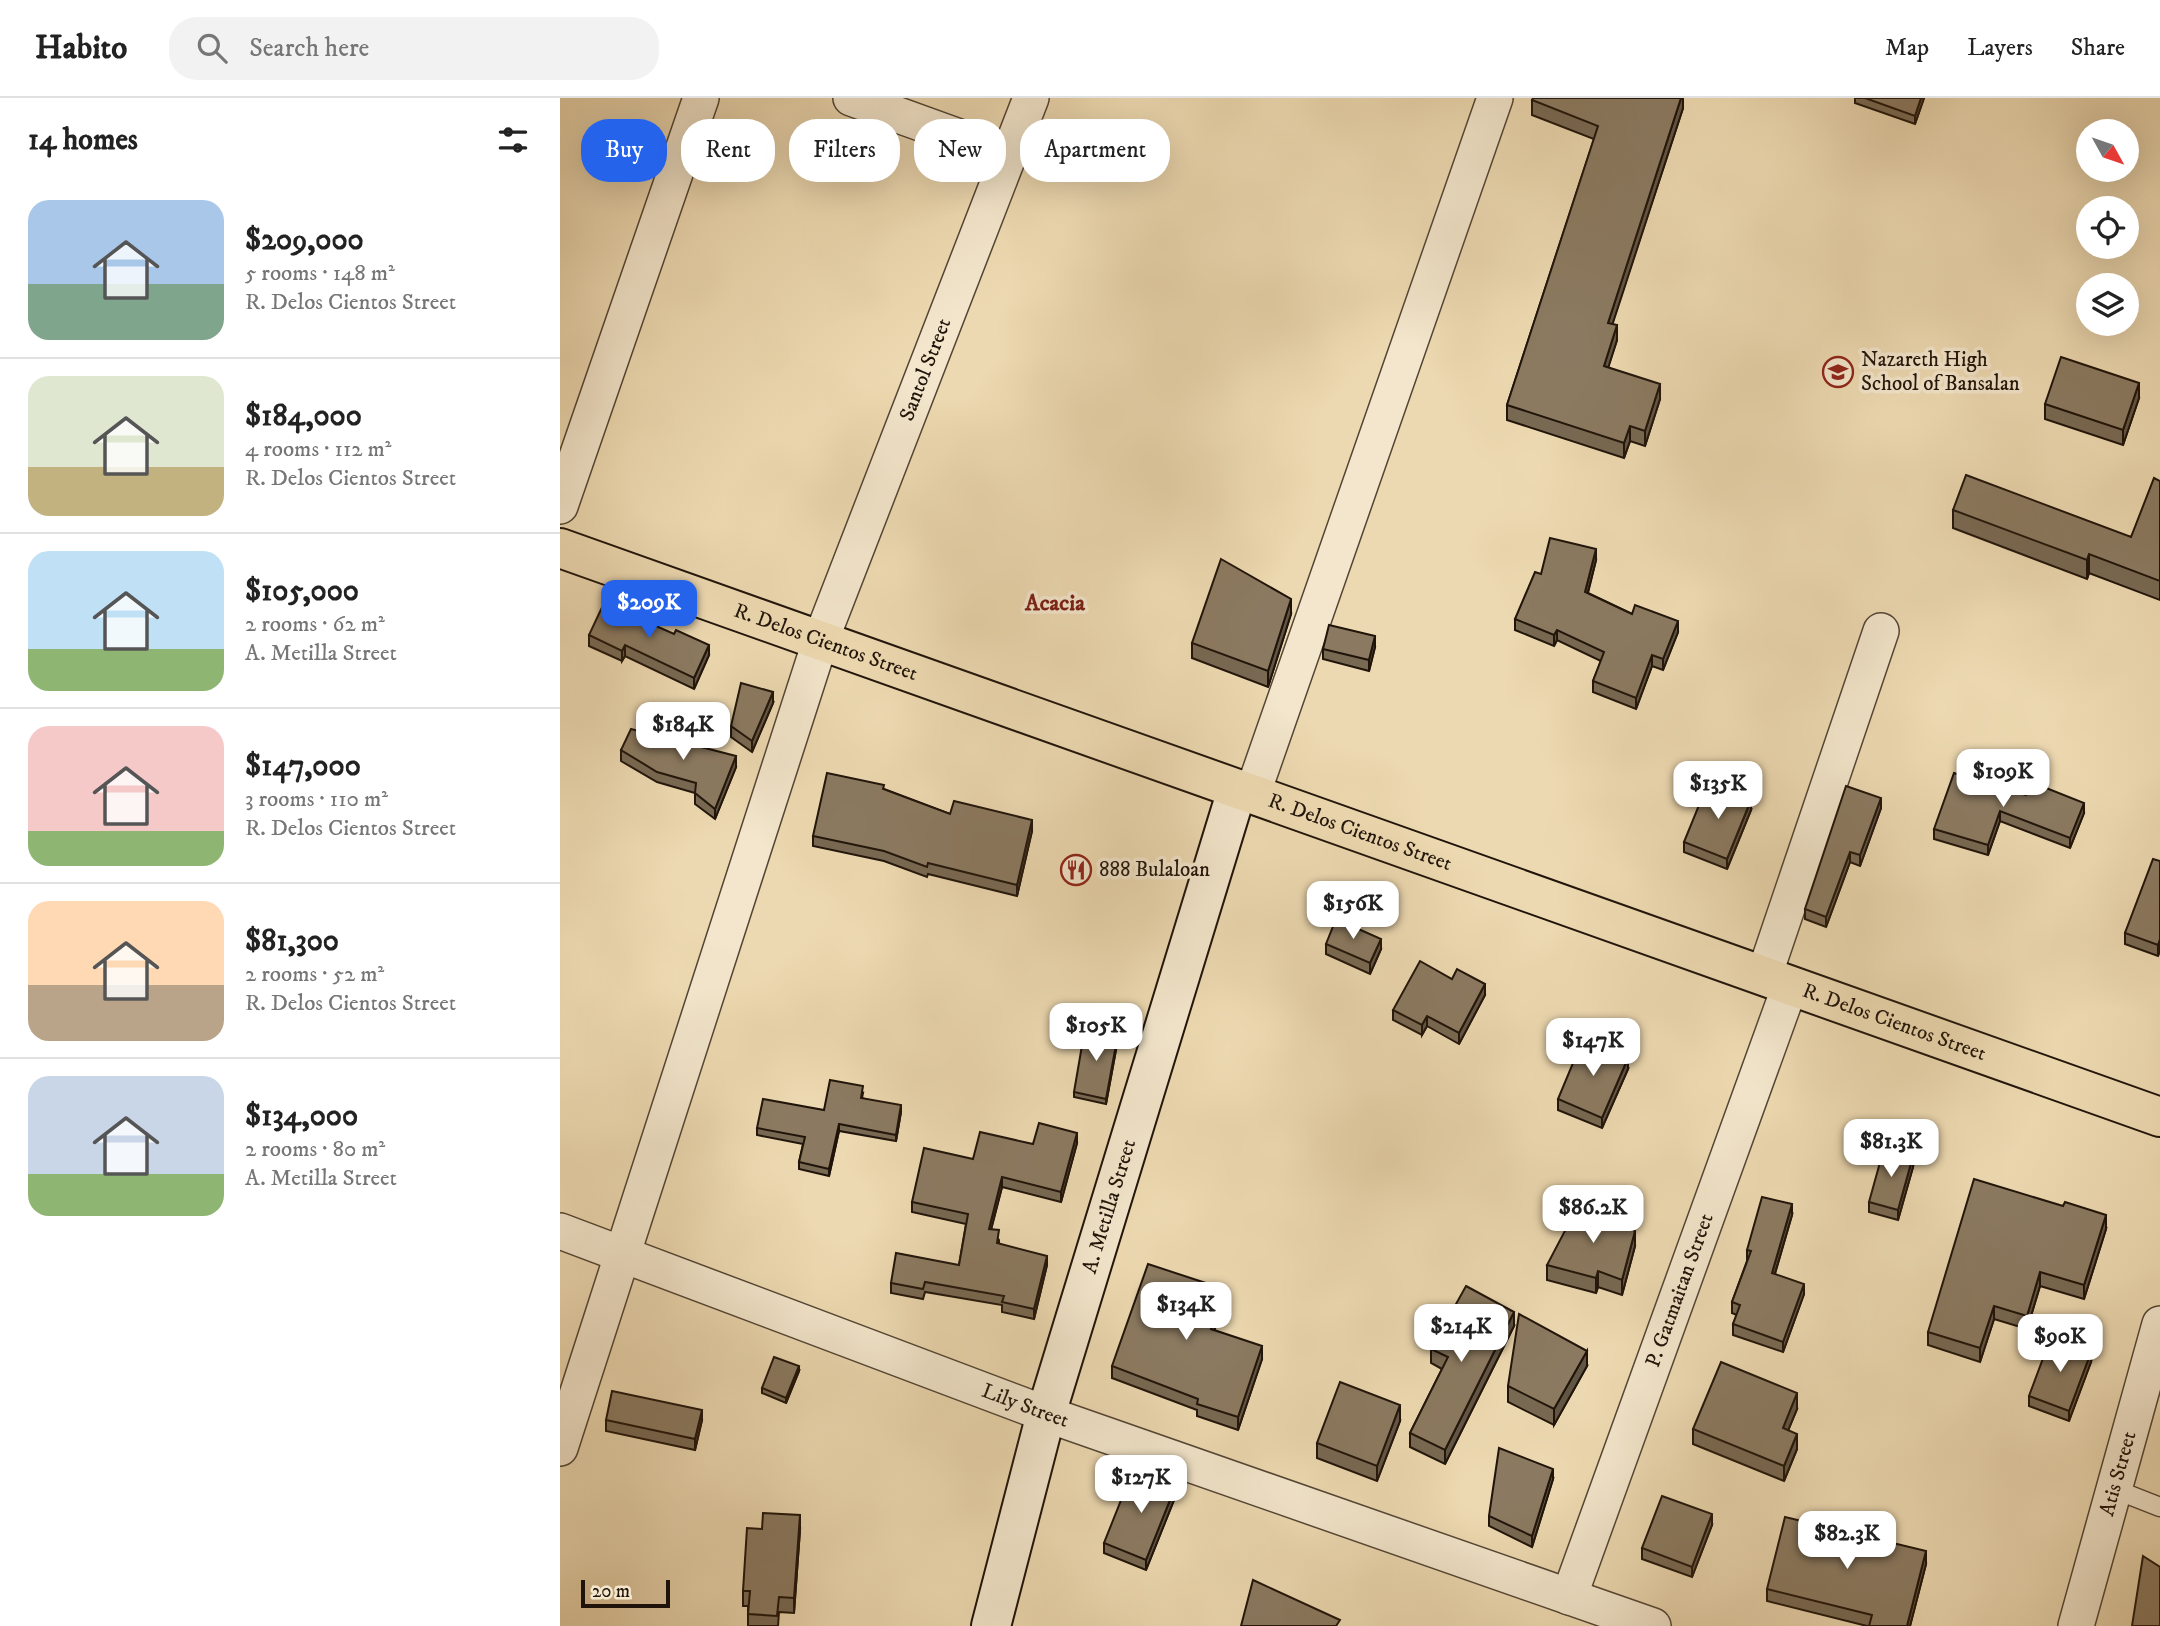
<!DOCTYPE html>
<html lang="en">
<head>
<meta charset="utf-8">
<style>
	body { margin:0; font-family:"IM FELL DW Pica",serif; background:#f2f2f2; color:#222; height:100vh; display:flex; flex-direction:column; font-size:26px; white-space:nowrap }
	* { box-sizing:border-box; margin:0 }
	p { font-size:23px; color:#767676 }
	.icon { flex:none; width:38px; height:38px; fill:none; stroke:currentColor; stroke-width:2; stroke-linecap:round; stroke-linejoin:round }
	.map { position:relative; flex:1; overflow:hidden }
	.side { display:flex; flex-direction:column; background:#fff; width:560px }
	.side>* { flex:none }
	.guide { position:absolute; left:21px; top:21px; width:665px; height:63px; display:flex; gap:14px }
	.needle { width:46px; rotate:130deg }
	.buttons { position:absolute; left:1516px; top:21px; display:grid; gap:14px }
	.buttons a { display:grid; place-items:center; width:63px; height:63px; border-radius:50%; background:#fff; box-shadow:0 7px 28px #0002; font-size:35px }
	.scale { position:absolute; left:21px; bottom:18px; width:89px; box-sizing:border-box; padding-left:7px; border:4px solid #20140a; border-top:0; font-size:19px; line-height:24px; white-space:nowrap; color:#20140a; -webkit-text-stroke:5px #f3e6cc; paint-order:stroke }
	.price { position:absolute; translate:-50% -60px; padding:0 16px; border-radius:14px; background:#fff; color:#222; font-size:23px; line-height:46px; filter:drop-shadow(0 2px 4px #0008) }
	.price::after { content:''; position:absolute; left:50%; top:42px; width:21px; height:16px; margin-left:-10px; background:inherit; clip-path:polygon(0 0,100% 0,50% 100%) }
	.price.on { background:#2563eb; color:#fff }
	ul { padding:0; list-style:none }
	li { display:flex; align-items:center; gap:21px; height:175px; padding:0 28px }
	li+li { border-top:2px solid #e0e0e0 }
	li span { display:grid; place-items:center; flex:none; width:196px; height:140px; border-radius:21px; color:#555 }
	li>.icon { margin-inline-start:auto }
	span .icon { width:84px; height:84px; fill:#fffc; stroke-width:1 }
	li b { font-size:30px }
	h2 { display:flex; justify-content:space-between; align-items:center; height:84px; padding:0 28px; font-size:30px }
	.chip { padding:0 24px; border-radius:28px; background:#fff; box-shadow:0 7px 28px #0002; font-size:24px; line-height:63px }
	.chip.on { background:#2563eb; color:#fff }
	header { display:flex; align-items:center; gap:42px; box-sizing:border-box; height:98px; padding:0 35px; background:#fff; border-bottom:2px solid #e0e0e0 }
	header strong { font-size:33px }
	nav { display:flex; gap:38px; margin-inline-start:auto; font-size:24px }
	.search { width:490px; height:63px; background:#f2f2f2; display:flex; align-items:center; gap:18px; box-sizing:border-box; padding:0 24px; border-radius:28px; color:#767676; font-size:26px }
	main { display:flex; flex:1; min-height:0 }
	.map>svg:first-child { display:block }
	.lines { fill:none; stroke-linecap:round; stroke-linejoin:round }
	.lane-casing { stroke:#534534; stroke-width:21 }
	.street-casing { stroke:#534534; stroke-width:38 }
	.secondary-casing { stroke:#20140a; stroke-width:42 }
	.highway-casing { stroke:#20140a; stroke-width:42 }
	.lane { stroke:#f3e6cc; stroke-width:18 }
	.street { stroke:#f3e6cc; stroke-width:35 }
	.secondary { stroke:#f3e6cc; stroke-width:38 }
	.highway { stroke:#edd9b1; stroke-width:38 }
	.wall { fill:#786953; stroke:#20140a; stroke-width:2 }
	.shaded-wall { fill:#615544; stroke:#20140a; stroke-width:2 }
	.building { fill:#8b7a61; stroke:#20140a; stroke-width:2 }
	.labels { text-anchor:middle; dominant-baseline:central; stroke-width:7; stroke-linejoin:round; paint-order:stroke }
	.poi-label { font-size:21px; fill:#20140a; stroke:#f3e6cc; text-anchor:start }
	.street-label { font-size:21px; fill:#20140a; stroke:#f3e6cc }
	.neighbourhood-label { font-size:23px; font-weight:bold; fill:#7a1f14; stroke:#f3e6cc }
</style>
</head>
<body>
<header>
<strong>Habito</strong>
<div class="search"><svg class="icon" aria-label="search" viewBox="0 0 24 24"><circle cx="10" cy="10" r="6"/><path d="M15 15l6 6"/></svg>Search here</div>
<nav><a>Map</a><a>Layers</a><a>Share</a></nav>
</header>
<main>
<section class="side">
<h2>14 homes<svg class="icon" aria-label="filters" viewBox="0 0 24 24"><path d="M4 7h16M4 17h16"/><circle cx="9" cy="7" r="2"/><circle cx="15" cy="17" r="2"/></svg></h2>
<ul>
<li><span style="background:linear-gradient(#a9c7e8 60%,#7fa58c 0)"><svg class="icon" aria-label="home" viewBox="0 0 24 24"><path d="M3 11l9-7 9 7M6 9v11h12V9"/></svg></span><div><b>$209,000</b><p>5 rooms · 148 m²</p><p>R. Delos Cientos Street</p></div></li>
<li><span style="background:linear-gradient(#dfe7d0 65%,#c2b280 0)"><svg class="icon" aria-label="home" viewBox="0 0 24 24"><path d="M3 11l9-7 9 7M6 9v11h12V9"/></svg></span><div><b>$184,000</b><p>4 rooms · 112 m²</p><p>R. Delos Cientos Street</p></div></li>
<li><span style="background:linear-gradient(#bfe0f5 70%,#8fb573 0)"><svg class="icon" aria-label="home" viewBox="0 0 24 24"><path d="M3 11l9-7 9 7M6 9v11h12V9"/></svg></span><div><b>$105,000</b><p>2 rooms · 62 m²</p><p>A. Metilla Street</p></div></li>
<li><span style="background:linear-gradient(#f6c9c9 75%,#8fb573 0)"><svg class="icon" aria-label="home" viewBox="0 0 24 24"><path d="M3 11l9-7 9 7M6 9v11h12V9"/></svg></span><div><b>$147,000</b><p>3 rooms · 110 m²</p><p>R. Delos Cientos Street</p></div></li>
<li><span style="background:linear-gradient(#ffd9b3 60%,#b9a48a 0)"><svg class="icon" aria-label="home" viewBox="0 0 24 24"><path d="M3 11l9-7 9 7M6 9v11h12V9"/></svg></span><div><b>$81,300</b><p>2 rooms · 52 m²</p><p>R. Delos Cientos Street</p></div></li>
<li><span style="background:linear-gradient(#c9d6e8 70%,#8fb573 0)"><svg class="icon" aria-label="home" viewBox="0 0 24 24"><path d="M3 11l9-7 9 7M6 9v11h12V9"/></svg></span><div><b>$134,000</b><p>2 rooms · 80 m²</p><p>A. Metilla Street</p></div></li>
</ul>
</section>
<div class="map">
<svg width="1600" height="1528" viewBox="0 0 1600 1528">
	<rect width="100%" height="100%" fill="#edd9b1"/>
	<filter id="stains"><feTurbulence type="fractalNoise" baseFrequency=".00286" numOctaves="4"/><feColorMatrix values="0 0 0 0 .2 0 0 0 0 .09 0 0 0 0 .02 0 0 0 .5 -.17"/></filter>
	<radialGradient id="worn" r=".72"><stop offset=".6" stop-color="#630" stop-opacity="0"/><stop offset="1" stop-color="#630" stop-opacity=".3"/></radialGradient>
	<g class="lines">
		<g class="lane-casing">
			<polyline id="lane" points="1554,1391 1600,1409"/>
		</g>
		<g class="street-casing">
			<g id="street">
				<polyline points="291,0 449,57"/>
				<polyline points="0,408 141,0"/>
				<polyline points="692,697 935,0"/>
				<polyline points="1204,878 1321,533"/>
				<path id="s1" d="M0 1133 486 1316 1093 1528"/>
				<path id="s2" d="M0 1350 260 544 471 0"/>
				<path id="s3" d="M1009 1499 1230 888"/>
				<path id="s4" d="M1516 1528 1600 1226"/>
			</g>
		</g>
		<g class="secondary-casing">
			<g id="secondary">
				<path id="s5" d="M431 1528 486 1316 677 692"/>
			</g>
		</g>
		<g class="highway-casing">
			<g id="highway">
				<path id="s6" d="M0 450 1600 1019"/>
			</g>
		</g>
		<use href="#lane" class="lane"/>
		<use href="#street" class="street"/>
		<use href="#secondary" class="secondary"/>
		<use href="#highway" class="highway"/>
	</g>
	<g class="wall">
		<polygon points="1123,0 1123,10 1052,226 1057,242 1048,269 1100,301 1085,348 1070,343 1064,360 947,322 947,307 1034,41 972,17 972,2"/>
		<polygon points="1295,0 1364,0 1355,26 1295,5"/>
		<polygon points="1579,300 1563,347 1485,321 1485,306"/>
		<polygon points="1600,383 1600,502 1529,475 1527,481 1393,430 1393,412 1571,439"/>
		<polygon points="1036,462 1028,495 1072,516 1118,534 1103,572 1092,568 1076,611 1033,594 1033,583 1041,563 997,542 994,548 955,532 955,521 981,476"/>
		<polygon points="731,516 708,589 632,560 632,545"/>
		<polygon points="29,537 149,557 134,591 65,558 62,563 29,548"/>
		<polygon points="815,549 809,573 763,561 763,551"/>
		<polygon points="213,605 192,654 171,639 171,628"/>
		<polygon points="61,652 176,669 155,721 135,706 135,695 97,684 61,663"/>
		<polygon points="324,691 390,716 472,733 457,798 368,776 367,779 324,763 253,748 253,738"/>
		<polygon points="1466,697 1524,715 1510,750 1440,723 1428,757 1374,741 1374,731"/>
		<polygon points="1321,710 1300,768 1290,764 1266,829 1245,821 1245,811"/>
		<polygon points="1191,712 1167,771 1124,754 1124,744"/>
		<polygon points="1600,763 1600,852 1598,858 1565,846 1565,835"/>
		<polygon points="766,846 821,851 810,876 766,856"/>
		<polygon points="892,881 925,897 899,946 867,928 862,937 833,922 833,912"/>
		<polygon points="558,941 546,1006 514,999 514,994"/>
		<polygon points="1068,971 1042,1030 998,1012 998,1001"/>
		<polygon points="303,995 302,1000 341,1014 336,1043 279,1033 269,1078 239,1071 239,1064 243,1046 197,1037 197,1030 264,1012"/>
		<polygon points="517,1045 501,1104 442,1089 431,1131 439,1142 439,1146 487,1167 474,1221 442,1214 442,1207 365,1194 363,1201 331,1195 331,1185 399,1167 406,1126 352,1114 352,1104 413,1061 473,1046"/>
		<polygon points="1353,1069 1338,1122 1309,1114 1309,1104"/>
		<polygon points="1232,1117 1215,1176 1244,1196 1223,1254 1173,1237 1173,1226 1177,1217 1172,1215 1172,1204 1187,1163 1187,1152"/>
		<polygon points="1546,1131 1524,1201 1480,1188 1467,1231 1434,1221 1420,1264 1368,1247 1368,1234"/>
		<polygon points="1075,1148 1062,1197 1038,1189 1036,1195 987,1182 987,1167"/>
		<polygon points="664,1203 654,1232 702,1261 678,1332 637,1318 637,1312 552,1280 552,1268"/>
		<polygon points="954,1228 885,1366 850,1349 850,1335 882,1271 871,1265 871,1251"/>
		<polygon points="1531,1264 1509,1323 1469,1308 1469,1298"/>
		<polygon points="1027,1268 994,1327 948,1304 948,1288"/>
		<polygon points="239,1273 226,1305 202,1295 202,1290"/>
		<polygon points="1237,1311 1228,1332 1237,1351 1224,1383 1133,1346 1133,1331"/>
		<polygon points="46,1322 142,1322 135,1352 46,1333"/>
		<polygon points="840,1323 817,1383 757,1360 757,1345"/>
		<polygon points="993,1381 972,1449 929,1428 929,1418"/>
		<polygon points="587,1389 618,1392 586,1472 544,1455 544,1445"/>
		<polygon points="1152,1427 1132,1479 1082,1461 1082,1450"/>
		<polygon points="240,1432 234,1515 219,1514 218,1528 188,1528 188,1508 183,1508 183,1493"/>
		<polygon points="1366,1466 1350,1528 1307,1528 1207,1503 1207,1491"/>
	</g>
	<g class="shaded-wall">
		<polygon points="1121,0 1123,0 1123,10 1048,240 1048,225"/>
		<polygon points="1361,0 1364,0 1355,26 1355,18"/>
		<polygon points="1057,227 1057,242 1044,283 1044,268"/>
		<polygon points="1579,285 1579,300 1563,347 1563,332"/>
		<polygon points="1100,286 1100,301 1085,348 1085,333"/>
		<polygon points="1070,328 1070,343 1064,360 1064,345"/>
		<polygon points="1036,451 1036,462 1025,505 1025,494"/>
		<polygon points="1529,456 1529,475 1527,481 1527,462"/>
		<polygon points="731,501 731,516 708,589 708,573"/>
		<polygon points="1118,523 1118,534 1103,572 1103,561"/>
		<polygon points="997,532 997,542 994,548 994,537"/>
		<polygon points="815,538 815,549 809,573 809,562"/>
		<polygon points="65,547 65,558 62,563 62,553"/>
		<polygon points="149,547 149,557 134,591 134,580"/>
		<polygon points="1092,557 1092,568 1076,611 1076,600"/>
		<polygon points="213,594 213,605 192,654 192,643"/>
		<polygon points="176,658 176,669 155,721 155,711"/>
		<polygon points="1321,700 1321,710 1300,768 1300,757"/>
		<polygon points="1191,702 1191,712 1167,771 1167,761"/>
		<polygon points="1524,705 1524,715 1510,750 1510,740"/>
		<polygon points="1440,713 1440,723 1428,757 1428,747"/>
		<polygon points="472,722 472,733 457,798 457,787"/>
		<polygon points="1290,754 1290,764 1266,829 1266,819"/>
		<polygon points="821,841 821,851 810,876 810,865"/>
		<polygon points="1600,841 1600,852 1598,858 1598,847"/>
		<polygon points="925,886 925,897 899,946 899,935"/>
		<polygon points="867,918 867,928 862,937 862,927"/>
		<polygon points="558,936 558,941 546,1006 546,1001"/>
		<polygon points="1068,960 1068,971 1042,1030 1042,1020"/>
		<polygon points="341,1007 341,1014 336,1043 336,1037"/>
		<polygon points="279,1026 279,1033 269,1078 269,1071"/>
		<polygon points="517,1035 517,1045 501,1104 501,1094"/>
		<polygon points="1353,1058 1353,1069 1338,1122 1338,1112"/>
		<polygon points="442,1079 442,1089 429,1140 429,1131"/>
		<polygon points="1232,1106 1232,1117 1212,1185 1212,1175"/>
		<polygon points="1546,1117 1546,1131 1524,1201 1524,1187"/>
		<polygon points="1075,1133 1075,1148 1062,1197 1062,1182"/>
		<polygon points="487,1158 487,1167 474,1221 474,1211"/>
		<polygon points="1038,1173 1038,1189 1036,1195 1036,1180"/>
		<polygon points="1480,1174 1480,1188 1467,1231 1467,1218"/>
		<polygon points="1244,1186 1244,1196 1223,1254 1223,1244"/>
		<polygon points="664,1191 664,1203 651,1243 651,1231"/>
		<polygon points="1434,1208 1434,1221 1420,1264 1420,1250"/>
		<polygon points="954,1214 954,1228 885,1366 885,1352"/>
		<polygon points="702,1248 702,1261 678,1332 678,1319"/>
		<polygon points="1027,1253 1027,1268 994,1327 994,1311"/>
		<polygon points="1531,1254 1531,1264 1509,1323 1509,1313"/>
		<polygon points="239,1268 239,1273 226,1305 226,1300"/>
		<polygon points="1237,1295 1237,1311 1223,1345 1223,1330"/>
		<polygon points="840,1307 840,1323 817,1383 817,1368"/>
		<polygon points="142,1312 142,1322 135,1352 135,1341"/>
		<polygon points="1237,1336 1237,1351 1224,1383 1224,1368"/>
		<polygon points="993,1371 993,1381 972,1449 972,1438"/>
		<polygon points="618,1382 618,1392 586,1472 586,1462"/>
		<polygon points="1152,1416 1152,1427 1132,1479 1132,1469"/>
		<polygon points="240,1417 240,1432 234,1515 234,1500"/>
		<polygon points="1366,1453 1366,1466 1350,1528 1347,1528"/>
	</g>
	<g class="building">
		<polygon points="973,0 1121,0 1048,225 1057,227 1044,268 1100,286 1085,333 1070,328 1064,345 947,307 1038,28 972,2"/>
		<polygon points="1305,0 1361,0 1355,18"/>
		<polygon points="1501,259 1579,285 1563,332 1485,306"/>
		<polygon points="1406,377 1571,439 1594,380 1600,383 1600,483 1529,456 1527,462 1393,412"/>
		<polygon points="990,440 1036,451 1025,494 1072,516 1075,507 1118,523 1103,561 1092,557 1076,600 1033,583 1044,554 997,532 994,537 955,521 975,474 981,476"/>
		<polygon points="661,461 731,501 708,573 632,545"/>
		<polygon points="44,505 114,536 116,532 149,547 134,580 65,547 62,553 29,537"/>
		<polygon points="769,527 815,538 809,562 763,551"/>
		<polygon points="181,585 213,594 192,643 171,628"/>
		<polygon points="71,631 176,658 155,711 135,695 136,685 97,674 61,652"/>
		<polygon points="267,675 324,687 323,691 390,716 394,703 472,722 457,787 368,765 367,769 324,753 253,738"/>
		<polygon points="1394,675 1466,697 1471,684 1524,705 1510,740 1440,713 1428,747 1374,731"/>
		<polygon points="1148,685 1191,702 1167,761 1124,744"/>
		<polygon points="1286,688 1321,700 1300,757 1290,754 1266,819 1245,811"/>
		<polygon points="1593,761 1600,763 1600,841 1598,847 1565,835"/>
		<polygon points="776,821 821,841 810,865 766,846"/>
		<polygon points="860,863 892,881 897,871 925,886 899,935 867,918 862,927 833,912"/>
		<polygon points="525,930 558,936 546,1001 514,994"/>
		<polygon points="1023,941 1068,960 1042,1020 998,1001"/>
		<polygon points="270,982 303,988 301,1000 341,1007 336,1037 279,1026 269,1071 239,1064 245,1039 197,1030 203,1001 264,1012"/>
		<polygon points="479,1025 517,1035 501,1094 442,1079 429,1131 439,1132 437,1145 487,1158 474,1211 442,1204 444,1198 365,1184 363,1191 331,1185 336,1155 399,1167 408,1116 352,1104 364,1050 413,1061 420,1034 473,1046"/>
		<polygon points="1324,1050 1353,1058 1338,1112 1309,1104"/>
		<polygon points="1414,1081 1503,1108 1505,1104 1546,1117 1524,1187 1480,1174 1467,1218 1434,1208 1420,1250 1368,1234"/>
		<polygon points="1202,1099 1232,1106 1212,1175 1244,1186 1223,1244 1173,1226 1180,1207 1172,1204 1191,1153 1187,1152"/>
		<polygon points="1020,1104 1075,1133 1062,1182 1038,1173 1036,1180 987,1167"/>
		<polygon points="588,1166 664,1191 651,1231 702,1248 678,1319 637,1306 638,1301 552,1268"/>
		<polygon points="906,1188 954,1214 885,1352 850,1335 888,1259 871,1251"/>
		<polygon points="959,1216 1027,1253 994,1311 948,1288"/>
		<polygon points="1491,1239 1531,1254 1509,1313 1469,1298"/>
		<polygon points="214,1259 239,1268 226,1300 202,1290"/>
		<polygon points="1161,1264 1237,1295 1223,1330 1237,1336 1224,1368 1133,1331"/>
		<polygon points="780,1284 840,1307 817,1368 757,1345"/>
		<polygon points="52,1293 142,1312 135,1341 46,1322"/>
		<polygon points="939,1350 993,1371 972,1438 929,1418"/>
		<polygon points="593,1372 618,1382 586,1462 544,1445 569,1382 587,1389"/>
		<polygon points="1102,1398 1152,1416 1132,1469 1082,1450"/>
		<polygon points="203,1415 240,1417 234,1500 219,1499 217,1518 188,1516 190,1493 183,1493 187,1430 202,1431"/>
		<polygon points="1225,1419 1366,1453 1347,1528 1309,1528 1312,1517 1207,1491"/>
		<polygon points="1583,1458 1600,1469 1600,1528 1572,1528"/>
		<polygon points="693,1482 780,1522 776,1528 681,1528"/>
	</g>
	<defs>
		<g id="school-ring" transform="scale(1.575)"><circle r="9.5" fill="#f3e6cc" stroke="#8f2418" stroke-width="1.5"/><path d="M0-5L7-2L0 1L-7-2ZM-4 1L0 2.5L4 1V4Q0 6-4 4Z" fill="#8f2418"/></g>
		<g id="restaurant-ring" transform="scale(1.575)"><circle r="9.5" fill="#f3e6cc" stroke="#8f2418" stroke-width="1.5"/><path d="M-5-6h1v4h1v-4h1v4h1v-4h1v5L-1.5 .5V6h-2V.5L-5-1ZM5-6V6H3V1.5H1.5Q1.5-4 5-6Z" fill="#8f2418"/></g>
	</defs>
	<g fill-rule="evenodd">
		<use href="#school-ring" x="1278" y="274"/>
		<use href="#restaurant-ring" x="516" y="772"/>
	</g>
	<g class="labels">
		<g class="poi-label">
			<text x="1301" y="262">Nazareth High<tspan x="1301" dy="24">School of Bansalan</tspan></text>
			<text x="539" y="772">888 Bulaloan</text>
		</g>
		<g class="street-label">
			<text stroke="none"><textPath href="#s2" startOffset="1139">Santol Street</textPath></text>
			<text stroke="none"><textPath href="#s6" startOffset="282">R. Delos Cientos Street</textPath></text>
			<text stroke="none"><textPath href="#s6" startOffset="849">R. Delos Cientos Street</textPath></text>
			<text stroke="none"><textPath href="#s6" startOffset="1416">R. Delos Cientos Street</textPath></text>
			<text stroke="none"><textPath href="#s5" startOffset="436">A. Metilla Street</textPath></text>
			<text stroke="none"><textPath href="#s3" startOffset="326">P. Gatmaitan Street</textPath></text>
			<text stroke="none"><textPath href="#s1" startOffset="497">Lily Street</textPath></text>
			<text stroke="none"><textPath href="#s4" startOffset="158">Atis Street</textPath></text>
		</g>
		<g class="neighbourhood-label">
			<text x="495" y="505">Acacia</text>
		</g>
	</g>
	<rect width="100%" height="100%" filter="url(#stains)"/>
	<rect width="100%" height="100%" fill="url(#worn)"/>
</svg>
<div class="buttons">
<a><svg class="needle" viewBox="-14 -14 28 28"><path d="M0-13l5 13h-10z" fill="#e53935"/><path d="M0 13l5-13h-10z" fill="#767676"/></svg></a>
<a><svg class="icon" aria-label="locate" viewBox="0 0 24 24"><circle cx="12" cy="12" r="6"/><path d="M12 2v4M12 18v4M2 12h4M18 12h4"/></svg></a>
<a><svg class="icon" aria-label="layers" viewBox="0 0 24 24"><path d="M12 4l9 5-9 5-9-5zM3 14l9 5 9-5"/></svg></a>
</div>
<div class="scale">20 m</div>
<b class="price on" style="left:89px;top:542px">$209K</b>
<b class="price" style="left:123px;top:664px">$184K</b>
<b class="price" style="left:1443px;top:711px">$109K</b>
<b class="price" style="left:1158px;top:723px">$135K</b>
<b class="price" style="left:793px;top:843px">$156K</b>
<b class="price" style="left:536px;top:965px">$105K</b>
<b class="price" style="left:1033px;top:980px">$147K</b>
<b class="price" style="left:1331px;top:1081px">$81.3K</b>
<b class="price" style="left:1033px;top:1147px">$86.2K</b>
<b class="price" style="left:626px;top:1244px">$134K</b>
<b class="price" style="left:901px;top:1266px">$214K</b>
<b class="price" style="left:1500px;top:1276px">$90K</b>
<b class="price" style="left:581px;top:1417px">$127K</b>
<b class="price" style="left:1287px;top:1473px">$82.3K</b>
<div class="guide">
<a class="chip on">Buy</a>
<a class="chip">Rent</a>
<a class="chip">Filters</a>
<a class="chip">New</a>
<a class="chip">Apartment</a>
</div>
</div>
</main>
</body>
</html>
